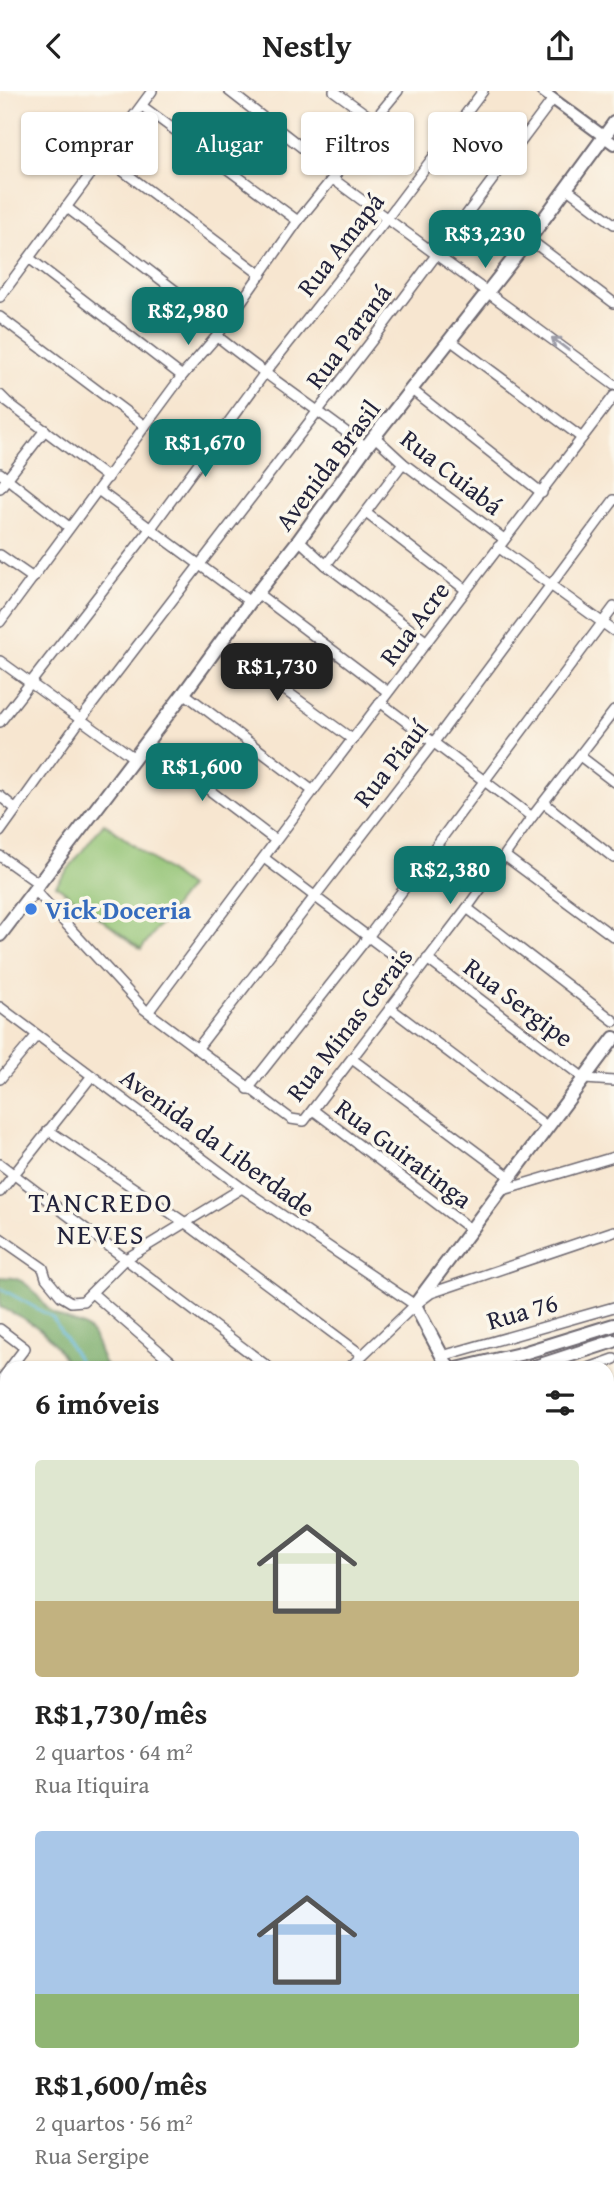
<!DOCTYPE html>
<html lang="pt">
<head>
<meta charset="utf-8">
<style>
	body { margin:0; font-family:"Gentium Book Plus",serif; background:#f2f2f2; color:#222; height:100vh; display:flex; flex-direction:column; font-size:26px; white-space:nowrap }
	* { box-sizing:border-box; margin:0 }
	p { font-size:23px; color:#767676 }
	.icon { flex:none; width:38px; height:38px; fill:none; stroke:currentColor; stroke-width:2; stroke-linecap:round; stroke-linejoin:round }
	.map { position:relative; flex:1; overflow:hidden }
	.drawer { position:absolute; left:0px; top:1270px; width:614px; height:842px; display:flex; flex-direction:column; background:#fff; border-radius:21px 21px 0 0; box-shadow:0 2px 5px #0004 }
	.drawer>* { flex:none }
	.guide { position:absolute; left:21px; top:21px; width:572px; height:63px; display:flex; gap:14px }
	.price { position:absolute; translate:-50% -60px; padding:0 16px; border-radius:14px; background:#0f766e; color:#fff; font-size:23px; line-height:46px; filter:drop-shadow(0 2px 4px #0008) }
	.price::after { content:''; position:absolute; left:50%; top:42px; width:21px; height:16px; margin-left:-10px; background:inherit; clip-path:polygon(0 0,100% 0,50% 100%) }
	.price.on { background:#222; color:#fff }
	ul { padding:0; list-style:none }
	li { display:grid; align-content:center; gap:14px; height:371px; padding:0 35px }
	li span { display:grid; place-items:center; height:217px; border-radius:7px; color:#555 }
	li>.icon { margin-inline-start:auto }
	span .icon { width:126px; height:126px; fill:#fffc; stroke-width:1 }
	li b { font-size:30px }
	h2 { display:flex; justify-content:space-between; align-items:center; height:84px; padding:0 35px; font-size:30px }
	.pill { padding:0 24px; border-radius:7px; background:#fff; box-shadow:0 2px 5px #0004; font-size:24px; line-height:63px }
	.pill.on { background:#0f766e; color:#fff }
	header { display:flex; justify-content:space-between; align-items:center; height:91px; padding:0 35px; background:#fff; font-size:32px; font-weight:600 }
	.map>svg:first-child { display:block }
	.green { fill:#92c373; stroke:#5a7257; stroke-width:2 }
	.forest { fill:#75a965; stroke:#4c6650; stroke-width:2 }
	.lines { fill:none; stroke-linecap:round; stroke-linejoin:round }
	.stream { stroke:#5bb4d8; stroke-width:2.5 }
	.minor-casing { stroke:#6d676f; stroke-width:12 }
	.tertiary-casing { stroke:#6d676f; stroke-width:14 }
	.secondary-casing { stroke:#6d676f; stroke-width:16 }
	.minor { stroke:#fff; stroke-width:9 }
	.tertiary { stroke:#fff; stroke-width:10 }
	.secondary { stroke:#fff; stroke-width:12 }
	.oneway { stroke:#9c9ca7 }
	.shop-dot { fill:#3f7fe0; stroke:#fbf7ec; stroke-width:2.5 }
	.labels { text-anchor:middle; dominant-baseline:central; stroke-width:7; stroke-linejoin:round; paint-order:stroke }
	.street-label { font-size:26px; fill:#22223b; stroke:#fbf7ec }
	.shop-label { font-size:26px; font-weight:bold; fill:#366cbe; stroke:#fbf7ec; text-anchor:start }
	.neighbourhood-label { font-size:28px; letter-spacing:2px; fill:#22223b; stroke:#fbf7ec }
</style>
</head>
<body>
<header><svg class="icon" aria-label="back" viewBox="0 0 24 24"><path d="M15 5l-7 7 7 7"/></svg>Nestly<svg class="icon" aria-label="share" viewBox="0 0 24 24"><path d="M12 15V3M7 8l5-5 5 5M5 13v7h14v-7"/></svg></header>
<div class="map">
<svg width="614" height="2112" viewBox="0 0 614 2112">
	<rect width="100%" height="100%" fill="#fbf7ec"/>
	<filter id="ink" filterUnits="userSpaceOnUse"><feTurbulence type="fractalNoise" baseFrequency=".0143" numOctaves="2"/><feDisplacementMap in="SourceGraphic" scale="14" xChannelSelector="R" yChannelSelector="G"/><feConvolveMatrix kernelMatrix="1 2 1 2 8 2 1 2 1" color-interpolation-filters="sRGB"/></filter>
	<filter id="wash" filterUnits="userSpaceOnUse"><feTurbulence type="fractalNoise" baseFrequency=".00686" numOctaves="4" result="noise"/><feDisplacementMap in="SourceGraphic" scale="28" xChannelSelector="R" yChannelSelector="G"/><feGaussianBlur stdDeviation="1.57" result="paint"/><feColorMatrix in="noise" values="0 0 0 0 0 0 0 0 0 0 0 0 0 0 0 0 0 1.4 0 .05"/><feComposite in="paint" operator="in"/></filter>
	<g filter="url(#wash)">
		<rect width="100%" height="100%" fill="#f7e6d0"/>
		<g class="green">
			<polygon points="104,732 189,796 141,858 56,794"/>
			<polygon points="307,2105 488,2105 492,2112 302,2112"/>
		</g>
		<g class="forest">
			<path d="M0 1186C5 1187 12 1186 17 1188 34 1194 39 1211 53 1222 65 1231 83 1230 92 1243 99 1254 99 1267 108 1277H68C55 1244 32 1230 0 1216Z"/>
			<polygon points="0,1531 7,1531 7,1624 0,1627"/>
			<polygon points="614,1942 614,2026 607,2022 607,1960"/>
			<polygon points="146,2105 307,2105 302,2112 137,2112"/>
		</g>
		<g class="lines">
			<g class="stream">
				<polyline points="0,1197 52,1226 84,1278"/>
				<polyline points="0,1587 7,1587"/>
				<polyline points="607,2001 614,2003"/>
				<polyline points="234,2112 244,2105"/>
			</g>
		</g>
	</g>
	<g filter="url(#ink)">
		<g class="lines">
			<g class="minor-casing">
				<g id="minor">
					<polyline points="229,0 336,83"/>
					<polyline points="334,0 374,29"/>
					<polyline points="142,15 298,130"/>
					<polyline points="103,65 261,184"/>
					<polyline points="333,88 614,294"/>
					<polyline points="566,97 614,133"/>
					<polyline points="66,116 223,236"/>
					<polyline points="529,148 614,212"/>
					<polyline points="29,167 182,285"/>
					<polyline points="0,206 152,0"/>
					<polyline points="0,226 145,335"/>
					<path d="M217 245C265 284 317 318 366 356"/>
					<polyline points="450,249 582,347"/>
					<polyline points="412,299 542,402"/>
					<polyline points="0,304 7,311 108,387"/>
					<polyline points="375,346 403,372 504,448"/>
					<polyline points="0,382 69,436"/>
					<polyline points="0,397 45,339"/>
					<polyline points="98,399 250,511"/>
					<polyline points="366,422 466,499"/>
					<polyline points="299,449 326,474 427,551"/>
					<polyline points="498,456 614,540"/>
					<polyline points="0,464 33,487"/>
					<polyline points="326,474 403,372"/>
					<polyline points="257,502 388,601"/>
					<polyline points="0,531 145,335 182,285 217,245 298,130 336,83 374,29 398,0"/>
					<polyline points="220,552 352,648"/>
					<polyline points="0,570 134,667"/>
					<polyline points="184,602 313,700"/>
					<polyline points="380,611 532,726"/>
					<polyline points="0,631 151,437 264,283 388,126 483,0"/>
					<polyline points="146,651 275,749"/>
					<polyline points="580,665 614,691"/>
					<polyline points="0,705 16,718"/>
					<polyline points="544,712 614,767"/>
					<polyline points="0,741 81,628 380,239 553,8"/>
					<polyline points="0,765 38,792"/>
					<polyline points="505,765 614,846"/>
					<polyline points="264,767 416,882"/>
					<polyline points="34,798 144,918 291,1028 304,1030 467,817 532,726 614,620"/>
					<polyline points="467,817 614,930"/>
					<polyline points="427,868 585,988 614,990"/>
					<polyline points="0,916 242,1097 415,1214"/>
					<polyline points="390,917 548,1036"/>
					<polyline points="149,920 313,700 614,305"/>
					<polyline points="197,958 434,651 614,409"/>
					<polyline points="352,968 510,1086"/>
					<polyline points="0,988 37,944"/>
					<polyline points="248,998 368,846 614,516"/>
					<polyline points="313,1019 470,1138"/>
					<polyline points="48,1039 184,1131 362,1264"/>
					<polyline points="0,1073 271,1278"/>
					<polyline points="500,1100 614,1066"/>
					<polyline points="0,1101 91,986"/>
					<polyline points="0,1147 43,1177 46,1187 61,1205 71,1211 83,1210 124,1169 242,1097"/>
					<polyline points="92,1202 180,1278"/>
					<polyline points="0,1238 25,1257 9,1278"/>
					<polyline points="442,1265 614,1216"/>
					<polyline points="348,1278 415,1214 431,1202 614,1140"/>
					<polyline points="586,1278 614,1268"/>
					<polyline points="0,1290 7,1281"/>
					<polyline points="607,1343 614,1341"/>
					<polyline points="0,1371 7,1363"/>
					<polyline points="607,1419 614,1417"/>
					<polyline points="0,1494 7,1494"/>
					<polyline points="607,1495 614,1493"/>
					<polyline points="607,1505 614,1527"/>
					<polyline points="607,1744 614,1766"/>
					<polyline points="607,1885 614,1885"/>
					<polyline points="0,1997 7,1997"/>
					<polyline points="506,2105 509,2112"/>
				</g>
			</g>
			<g class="tertiary-casing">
				<polyline id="tertiary" points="542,0 614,53"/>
			</g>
			<g class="secondary-casing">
				<g id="secondary">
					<polyline points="0,844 184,602 250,511 299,449 366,356 529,148 614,32"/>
					<polyline points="449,1278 415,1214 614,947"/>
					<polyline points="457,1278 520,1263 614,1234"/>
					<polyline points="528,1278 614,1250"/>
					<polyline points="0,1433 7,1431"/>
					<polyline points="0,1447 7,1444"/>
				</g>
			</g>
			<use href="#minor" class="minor"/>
			<use href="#tertiary" class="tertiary"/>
			<use href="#secondary" class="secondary"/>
		</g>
		<defs><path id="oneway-shaft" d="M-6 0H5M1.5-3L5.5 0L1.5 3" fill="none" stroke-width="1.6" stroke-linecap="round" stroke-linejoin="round" transform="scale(1.75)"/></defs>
		<use class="oneway" href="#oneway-shaft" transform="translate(560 253) rotate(-143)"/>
	</g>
	<circle class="shop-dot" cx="31" cy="818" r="7"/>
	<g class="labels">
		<g class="street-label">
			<text transform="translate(340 153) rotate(-52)">Rua Amapá</text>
			<text transform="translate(348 245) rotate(-53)">Rua Paraná</text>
			<text transform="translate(327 374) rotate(-53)">Avenida Brasil</text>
			<text transform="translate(452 381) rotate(38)">Rua Cuiabá</text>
			<text transform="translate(414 532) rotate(-53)">Rua Acre</text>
			<text transform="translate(390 672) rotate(-52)">Rua Piauí</text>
			<text transform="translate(519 911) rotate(37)">Rua Sergipe</text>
			<text transform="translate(349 933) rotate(-52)">Rua Minas Gerais</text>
			<text transform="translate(218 1051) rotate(36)">Avenida da Liberdade</text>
			<text transform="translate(404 1062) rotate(37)">Rua Guiratinga</text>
			<text transform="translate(522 1220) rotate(-16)">Rua 76</text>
		</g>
		<g class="shop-label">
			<text x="45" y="818">Vick Doceria</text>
		</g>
		<g class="neighbourhood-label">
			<text x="101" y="1110">TANCREDO<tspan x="101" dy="32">NEVES</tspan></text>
		</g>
	</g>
</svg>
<b class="price" style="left:485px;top:179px">R$3,230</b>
<b class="price" style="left:188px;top:256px">R$2,980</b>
<b class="price" style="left:205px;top:388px">R$1,670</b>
<b class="price on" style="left:277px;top:612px">R$1,730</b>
<b class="price" style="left:202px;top:712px">R$1,600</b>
<b class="price" style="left:450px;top:815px">R$2,380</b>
<div class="guide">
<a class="pill">Comprar</a>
<a class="pill on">Alugar</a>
<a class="pill">Filtros</a>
<a class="pill">Novo</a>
</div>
<section class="drawer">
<h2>6 imóveis<svg class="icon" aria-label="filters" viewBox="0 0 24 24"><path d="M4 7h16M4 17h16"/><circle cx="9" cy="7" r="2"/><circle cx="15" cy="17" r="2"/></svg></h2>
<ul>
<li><span style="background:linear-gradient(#dfe7d0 65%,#c2b280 0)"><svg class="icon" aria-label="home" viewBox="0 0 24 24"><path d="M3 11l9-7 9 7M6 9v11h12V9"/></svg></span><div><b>R$1,730/mês</b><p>2 quartos · 64 m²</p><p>Rua Itiquira</p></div></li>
<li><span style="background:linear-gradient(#a9c7e8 75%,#8fb573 0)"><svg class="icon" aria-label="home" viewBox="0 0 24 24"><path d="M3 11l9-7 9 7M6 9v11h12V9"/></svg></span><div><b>R$1,600/mês</b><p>2 quartos · 56 m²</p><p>Rua Sergipe</p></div></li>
</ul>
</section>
</div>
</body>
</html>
